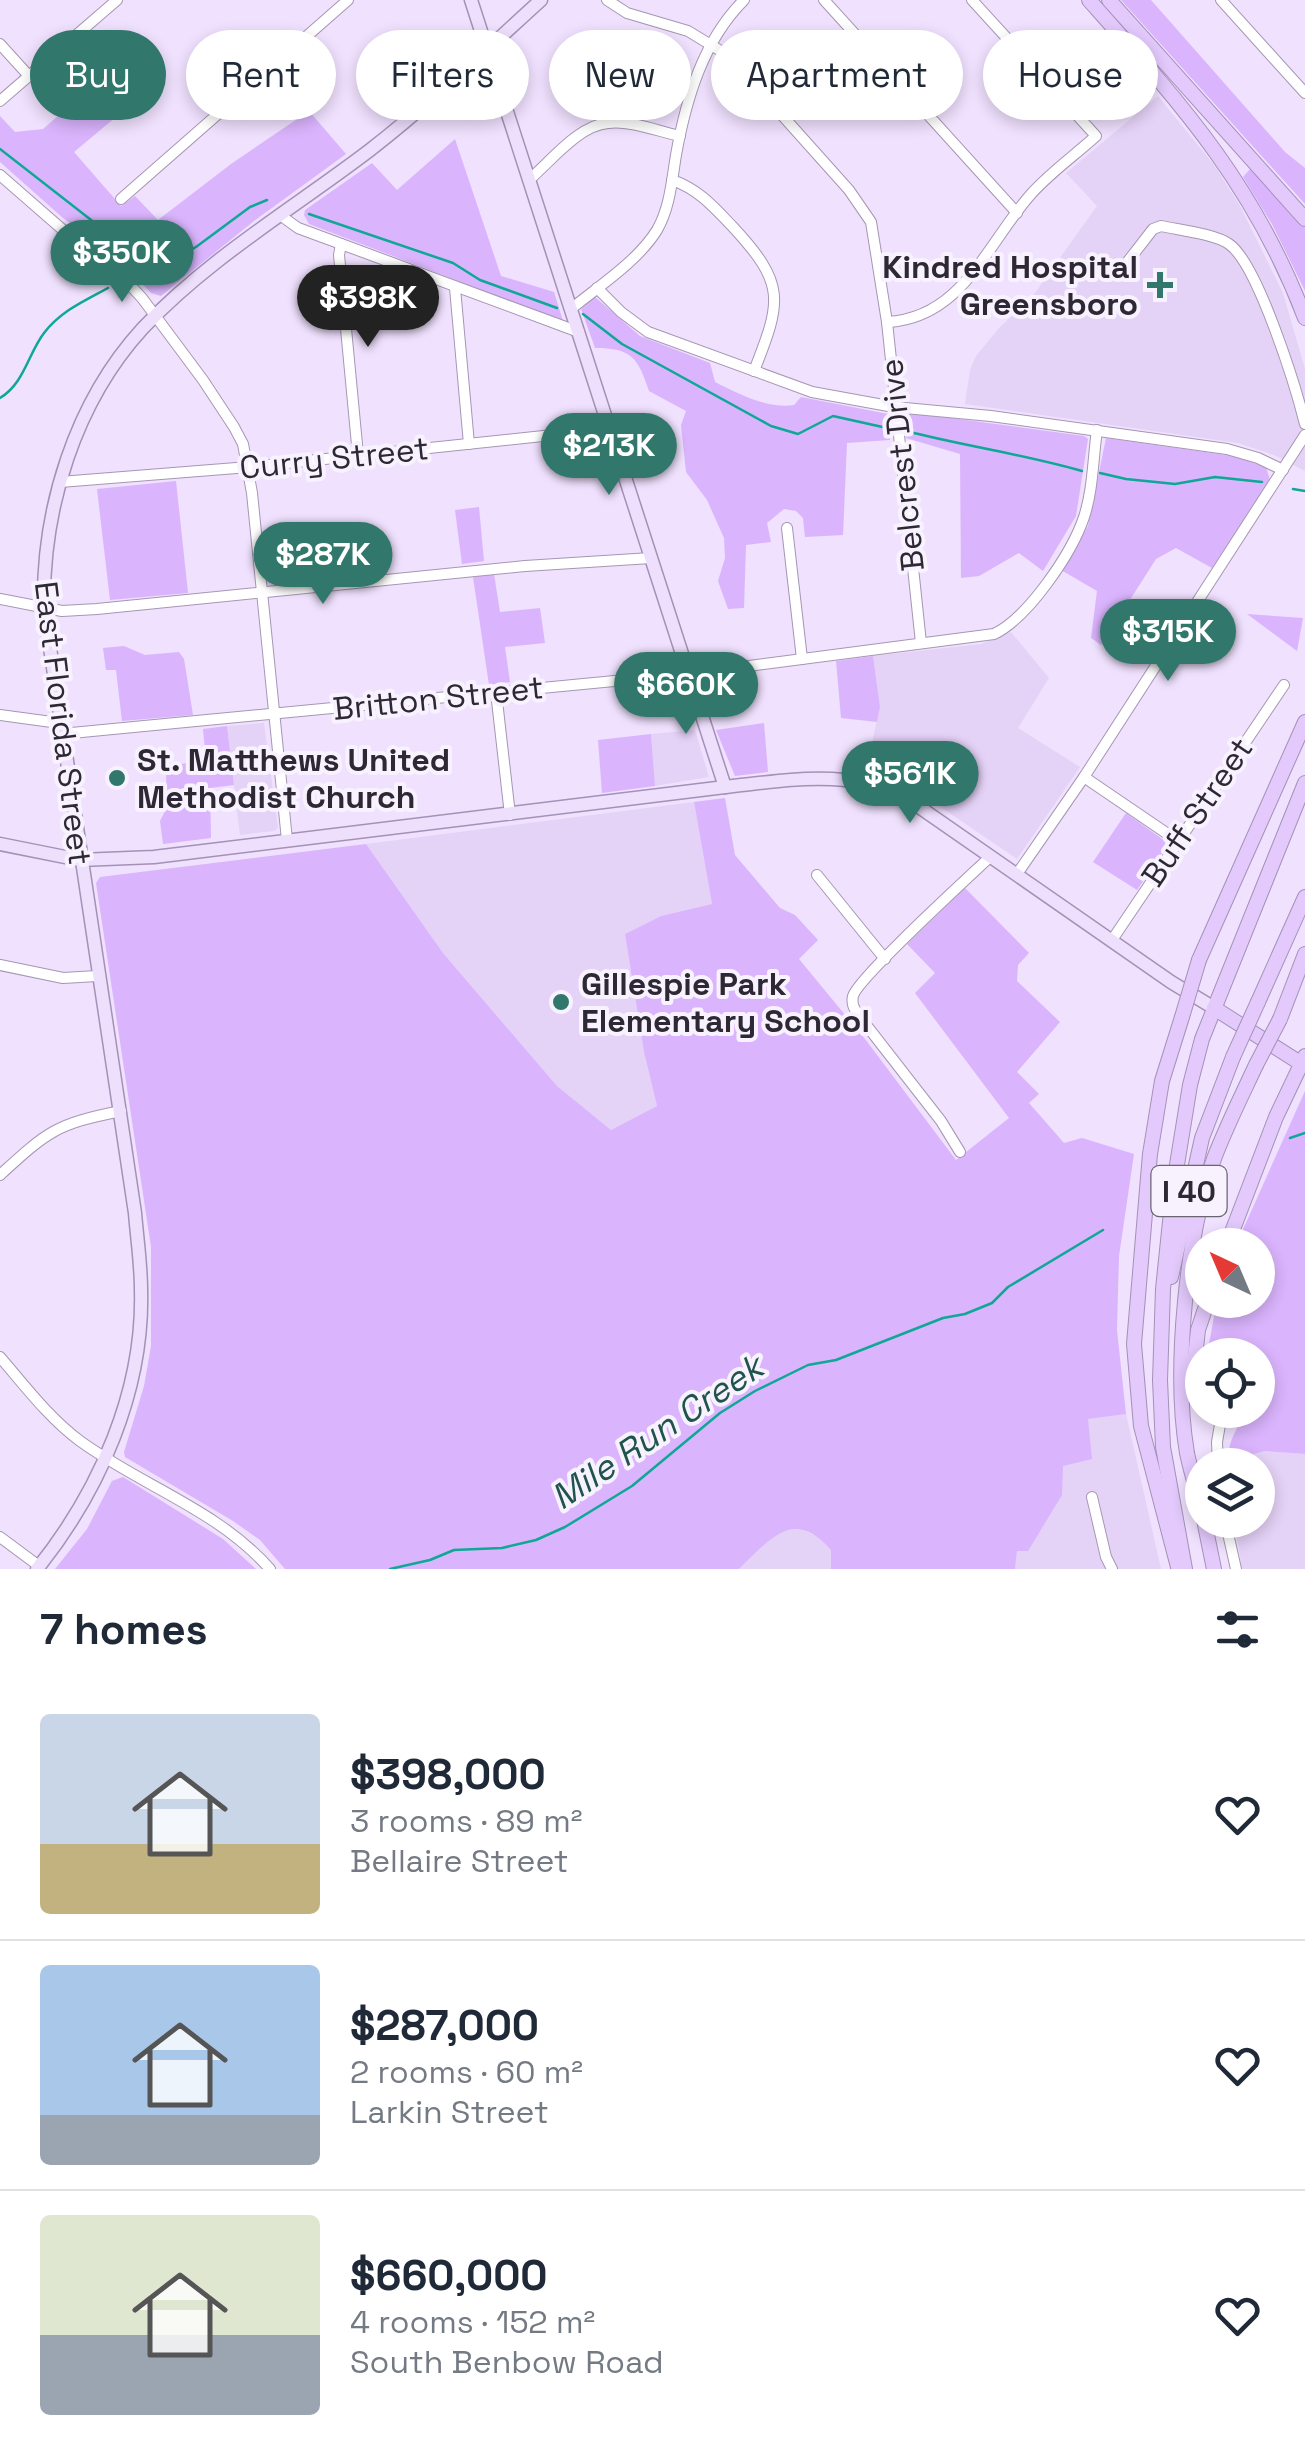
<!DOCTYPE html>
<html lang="en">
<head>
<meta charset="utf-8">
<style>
	body { margin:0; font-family:"Space Grotesk",sans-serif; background:#f2f2f3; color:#1f2937; height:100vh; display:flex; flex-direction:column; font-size:38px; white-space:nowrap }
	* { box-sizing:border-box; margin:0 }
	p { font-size:32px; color:#747a83 }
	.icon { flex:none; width:55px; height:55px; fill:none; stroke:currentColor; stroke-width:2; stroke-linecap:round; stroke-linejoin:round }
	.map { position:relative; height:1569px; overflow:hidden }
	.details { display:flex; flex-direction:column; background:#fff; flex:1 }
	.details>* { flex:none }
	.hud { position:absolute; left:30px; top:30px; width:1245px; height:90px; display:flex; gap:20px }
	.needle { width:65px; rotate:316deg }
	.controls { position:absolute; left:1185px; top:1228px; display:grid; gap:20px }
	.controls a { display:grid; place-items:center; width:90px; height:90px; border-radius:50%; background:#fff; box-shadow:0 5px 15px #0003; font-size:50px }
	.price { position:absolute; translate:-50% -85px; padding:0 22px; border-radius:35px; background:#31776c; color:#fff; font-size:32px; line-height:65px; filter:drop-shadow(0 2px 5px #0008) }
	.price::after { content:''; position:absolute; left:50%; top:60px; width:30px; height:22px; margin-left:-15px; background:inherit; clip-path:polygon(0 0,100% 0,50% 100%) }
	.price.on { background:#222; color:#fff }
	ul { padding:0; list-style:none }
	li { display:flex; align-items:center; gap:30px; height:250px; padding:0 40px }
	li+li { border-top:2px solid #e0e1e3 }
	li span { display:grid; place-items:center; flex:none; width:280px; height:200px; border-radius:10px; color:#555 }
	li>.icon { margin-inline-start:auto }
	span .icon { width:120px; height:120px; fill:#fffc; stroke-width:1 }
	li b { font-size:42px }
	h2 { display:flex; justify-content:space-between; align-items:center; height:120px; padding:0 40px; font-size:42px }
	.chip { padding:0 35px; border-radius:45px; background:#fff; box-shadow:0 5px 15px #0003; font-size:35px; line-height:90px }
	.chip.on { background:#31776c; color:#fff }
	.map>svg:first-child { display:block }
	.built { fill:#e5d2f7 }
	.green { fill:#dab4fd }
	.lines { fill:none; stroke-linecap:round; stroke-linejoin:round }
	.stream { stroke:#0fa795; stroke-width:2.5 }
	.minor-casing { stroke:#a597b2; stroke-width:12 }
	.major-casing { stroke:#a491b6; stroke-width:15 }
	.highway-casing { stroke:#a491b6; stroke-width:16 }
	.minor { stroke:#fff; stroke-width:10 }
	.major { stroke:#eedffd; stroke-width:12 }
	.highway { stroke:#e3c9fc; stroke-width:14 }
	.highway-bridge-casing { stroke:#a491b6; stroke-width:16; stroke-linecap:butt }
	.highway-bridge { stroke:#e3c9fc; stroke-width:14 }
	.poi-dot { fill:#31776c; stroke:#f8f2fe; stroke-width:4 }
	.labels { text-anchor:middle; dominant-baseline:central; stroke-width:8; stroke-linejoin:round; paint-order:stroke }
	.shield { fill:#f8f2fe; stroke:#6b6571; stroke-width:2.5 }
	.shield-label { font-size:30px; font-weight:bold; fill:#2e2834 }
	.poi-label { font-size:32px; font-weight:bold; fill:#2e2834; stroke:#f8f2fe; text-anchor:start }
	.street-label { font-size:32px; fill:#2e2834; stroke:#f8f2fe }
	.water-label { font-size:35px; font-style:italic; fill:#1f544c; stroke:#f8f2fe }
</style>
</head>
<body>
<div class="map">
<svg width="1305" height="1569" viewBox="0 0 1305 1569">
	<rect width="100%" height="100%" fill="#f0e1fe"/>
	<g class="built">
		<polygon points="1158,96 1214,165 1239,204 1283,293 1305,369 1305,471 1274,455 1238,443 965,404 970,370 976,356 999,328 1032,297 1097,206 1066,173"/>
		<polygon points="1011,632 1049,678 1018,728 1080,767 1017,859 907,784 866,770 880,707 873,656 981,644"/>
		<polygon points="264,723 278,828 274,831 240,835 227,726"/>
		<polygon points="695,730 709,777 655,786 651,734"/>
		<polygon points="694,802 712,904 661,916 625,934 644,1052 657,1106 611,1130 557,1086 443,953 366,844"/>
		<polygon points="1126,1414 1161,1569 1015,1569 1017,1551 1088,1419"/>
		<polygon points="1265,1451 1305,1454 1305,1569 1242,1569 1234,1520 1258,1520 1258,1465 1229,1465 1229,1461"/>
		<polygon points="801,1529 820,1538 832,1550 831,1569 739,1569 780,1530"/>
	</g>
	<g class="green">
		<polygon points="1121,0 1151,0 1285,152 1305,168 1305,204"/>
		<polygon points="116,66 141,96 74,152 121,206 135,196 158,220 231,164 309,111 346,154 254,221 161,296 151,293 119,259 63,218 0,162 0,116 15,132 43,129"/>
		<polygon points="455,139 501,276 554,292 563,321 309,224 304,215 305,210 372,163 397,190"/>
		<polygon points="1251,168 1305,228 1305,291 1273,226 1243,177"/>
		<path d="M595 297 640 336 710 363 715 382C739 394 767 409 794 405L801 397 888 414 890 440 847 443 843 535 805 537 803 518 796 511 784 509 767 523 771 542 746 545 744 608 728 609 718 581 725 558 724 538 707 500 686 472 681 425 686 411 649 391C638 358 632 348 595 348L581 309Z"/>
		<polygon points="907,412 1084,436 1088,439 1076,516 1043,571 1019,553 979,576 961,578 960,454 906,438 903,416"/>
		<polygon points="1106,438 1233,456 1266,467 1270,480 1212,568 1176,548 1156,559 1101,645 1091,638 1097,591 1061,570 1088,526"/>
		<polygon points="176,481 188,593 110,600 97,489"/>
		<polygon points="479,507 484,561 462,564 455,510"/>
		<polygon points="494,574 500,612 540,608 545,643 505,647 510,682 489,685 473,577"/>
		<polygon points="1247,614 1303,618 1297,651"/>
		<polygon points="124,646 145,655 179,652 184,659 193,715 122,721 116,670 106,670 103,648"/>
		<polygon points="873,656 880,707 877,722 841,718 836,661"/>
		<polygon points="764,723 768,772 735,776 716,730"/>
		<polygon points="227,726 234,785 210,788 211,838 163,844 160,821 167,807 166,771 171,765 206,761 203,729"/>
		<polygon points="651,734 655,786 602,793 598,740"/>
		<path d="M725 798 735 855 780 908 795 915 818 940 799 959 865 1039 956 1160 1009 1118 915 993 935 973 907 944 965 888 1029 953 1018 965 1017 981 1060 1022 1017 1072 1039 1094 1029 1103 1064 1143 1082 1138 1134 1154 1119 1256 1117 1330 1126 1414 1088 1419 1092 1459 1063 1466 1062 1495 1028 1551H1017L1015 1569H831V1550C793 1507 771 1539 739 1569H285L260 1540 233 1521 125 1457 124 1452 144 1386 151 1346V1247L96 883 100 877 366 844 443 953 557 1086 611 1130 657 1106 644 1052 625 934 661 916 712 904 694 802Z"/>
		<polygon points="1126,813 1165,841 1166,847 1137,890 1093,862"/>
		<path d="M1305 1091V1454L1265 1451 1229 1461C1227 1437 1240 1431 1242 1410H1258V1355H1207L1217 1300H1258V1245H1236Z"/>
		<polygon points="123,1477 223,1539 256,1569 55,1569 87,1529 112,1481"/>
	</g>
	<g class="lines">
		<g class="stream">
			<polyline points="0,149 154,269"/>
			<polyline points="309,214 453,263 480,280 557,308"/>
			<polyline points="147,273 196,247 250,207 267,200"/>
			<polyline points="583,314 622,344 771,426 798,434 833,416 887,428"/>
			<path d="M0 398C24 384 28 354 44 333 61 311 84 301 108 288"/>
			<path d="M906 431C964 446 1023 454 1082 471"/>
			<polyline points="1100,473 1126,479 1175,484 1215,477 1262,482"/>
			<polyline points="1293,489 1305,491"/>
			<polyline points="1290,1138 1305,1133"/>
			<polyline points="390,1569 430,1560 454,1550 502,1548 536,1540 565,1527 632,1486 720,1413 755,1391 808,1365 836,1360 943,1318 965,1314 992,1303 1008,1287 1103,1230"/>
		</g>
		<g class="minor-casing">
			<g id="minor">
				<polyline points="607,0 627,13 688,31 729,56 849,190 871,222 887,322 921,643"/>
				<polyline points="824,0 1017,213"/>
				<polyline points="1221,0 1305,93"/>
				<polyline points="0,44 29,76"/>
				<polyline points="0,101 117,0"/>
				<polyline points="0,175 63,230 116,270 142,298 203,380 234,427 243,444 252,493 287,840"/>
				<path d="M530 179C551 161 579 125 608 123 630 120 657 131 680 136"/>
				<path d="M672 180C698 189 713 206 732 226 786 284 782 300 754 371"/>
				<polyline points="121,199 348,0"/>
				<polyline points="280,215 298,228 579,332"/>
				<polyline points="341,244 339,255 358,455"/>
				<path d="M1122 269 1153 229 1161 226C1179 230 1215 234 1229 244 1258 264 1296 388 1305 424"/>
				<polyline points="455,288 469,444"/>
				<polyline points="597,288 621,312 648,332 812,392 894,407 991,416 1227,449 1258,458 1283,470"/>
				<path d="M571 309C599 286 638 261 657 230 670 208 672 179 676 155 686 99 703 41 744 0"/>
				<path d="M887 322C963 318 987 243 1032 193 1051 172 1075 155 1096 136L972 0"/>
				<polyline points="60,482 249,467 609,429"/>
				<polyline points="787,528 802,659"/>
				<polyline points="0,599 62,611 97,609 525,566 651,558"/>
				<polyline points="496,692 510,815"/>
				<polyline points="0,715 59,723"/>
				<path d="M61 734 687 674 994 634C1028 618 1072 553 1084 517 1093 490 1093 458 1097 430"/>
				<polyline points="1084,777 1178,841"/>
				<polyline points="1017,874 1084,777 1305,435"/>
				<polyline points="817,875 885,959"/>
				<polyline points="1112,940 1284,685"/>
				<polyline points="0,965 63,978 97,976"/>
				<path d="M960 1152 941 1121 860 1017C855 1010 851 1005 853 996 858 978 970 876 991 856"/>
				<path d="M0 1175C48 1131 56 1124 121 1111"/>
				<path d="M0 1357C25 1386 49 1418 80 1441 142 1486 218 1510 270 1569"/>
				<polyline points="1218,1465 1217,1442 1222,1413"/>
				<polyline points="1092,1497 1106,1557 1112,1569"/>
				<polyline points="1225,1520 1236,1569"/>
				<polyline points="0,1537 39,1566"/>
			</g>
		</g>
		<g class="major-casing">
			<g id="major">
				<polyline points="471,0 725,787"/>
				<path d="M0 844 80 860 154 857 725 787C791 780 852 767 912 802L1171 982 1214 1008"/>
				<path d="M37 1569C99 1492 144 1391 141 1290 141 1264 137 1238 135 1213L44 608C42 509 75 402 143 328 209 258 294 208 370 150 429 104 485 51 541 0"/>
			</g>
		</g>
		<g class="highway-casing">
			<g id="highway">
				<path d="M1089 0C1182 105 1254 184 1305 318"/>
				<polyline points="1109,0 1305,219"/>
				<polyline points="1199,960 1305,722"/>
				<polyline points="1258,1002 1305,897"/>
				<polyline points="1214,1008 1305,1066"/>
				<polyline points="1280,1019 1305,954"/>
				<polyline points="1227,1245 1276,1117 1305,1056"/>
				<polyline points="1171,1277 1202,1138 1233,1057"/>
				<polyline points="1192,1385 1198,1330 1208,1300"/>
				<path d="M1202 1513C1198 1493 1191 1473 1187 1453 1173 1370 1186 1235 1215 1156 1227 1125 1242 1095 1256 1065"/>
				<polyline points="1204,1520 1214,1569"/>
				<polyline points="1178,1567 1141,1426 1134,1344 1150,1154 1162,1081 1182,1017"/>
				<polyline points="1185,1569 1163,1447 1160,1380 1163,1289 1174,1183 1190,1085 1202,1039 1305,783"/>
			</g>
		</g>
		<use href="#minor" class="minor"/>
		<use href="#major" class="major"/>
		<use href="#highway" class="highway"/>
		<g class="highway-bridge-casing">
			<g id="highway-bridge">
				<polyline points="1182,1017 1199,960"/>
				<polyline points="1233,1057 1258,1002"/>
				<polyline points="1256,1065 1280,1019"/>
			</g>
		</g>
		<use href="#highway-bridge" class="highway-bridge"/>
	</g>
	<g class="poi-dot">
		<path d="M1155 270h10v10h10v10h-10v10h-10v-10h-10v-10h10z"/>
		<circle cx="117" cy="778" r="10"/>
		<circle cx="561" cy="1002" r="10"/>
	</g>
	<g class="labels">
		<rect class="shield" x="1151.5" y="1166" width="75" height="50" rx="8"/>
		<g class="shield-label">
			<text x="1189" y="1191">I 40</text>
		</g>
		<g class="poi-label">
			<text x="1138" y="267" text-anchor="end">Kindred Hospital<tspan x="1138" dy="37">Greensboro</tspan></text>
			<text x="137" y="760">St. Matthews United<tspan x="137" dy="37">Methodist Church</tspan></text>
			<text x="581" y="984">Gillespie Park<tspan x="581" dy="37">Elementary School</tspan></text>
		</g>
		<g class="street-label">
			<text transform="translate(334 458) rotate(-6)">Curry Street</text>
			<text transform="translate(902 465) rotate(-96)">Belcrest Drive</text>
			<text transform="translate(438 698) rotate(-6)">Britton Street</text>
			<text transform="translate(63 723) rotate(83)">East Florida Street</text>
			<text transform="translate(1197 812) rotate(-56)">Buff Street</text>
		</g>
		<g class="water-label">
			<text transform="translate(657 1432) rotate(-34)">Mile Run Creek</text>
		</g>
	</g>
</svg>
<div class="controls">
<a><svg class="needle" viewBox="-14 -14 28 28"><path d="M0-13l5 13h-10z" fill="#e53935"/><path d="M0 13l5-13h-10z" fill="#747a83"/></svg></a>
<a><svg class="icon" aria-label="locate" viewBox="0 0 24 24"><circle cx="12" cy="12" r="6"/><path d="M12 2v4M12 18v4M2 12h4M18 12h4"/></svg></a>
<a><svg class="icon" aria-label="layers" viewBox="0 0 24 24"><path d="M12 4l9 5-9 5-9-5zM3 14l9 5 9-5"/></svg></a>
</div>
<b class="price" style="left:122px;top:305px">$350K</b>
<b class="price on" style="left:368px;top:350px">$398K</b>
<b class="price" style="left:609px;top:498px">$213K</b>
<b class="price" style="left:323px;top:607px">$287K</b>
<b class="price" style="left:1168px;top:684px">$315K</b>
<b class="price" style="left:686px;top:737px">$660K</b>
<b class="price" style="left:910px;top:826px">$561K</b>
<div class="hud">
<a class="chip on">Buy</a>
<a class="chip">Rent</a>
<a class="chip">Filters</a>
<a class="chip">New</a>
<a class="chip">Apartment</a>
<a class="chip">House</a>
</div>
</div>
<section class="details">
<h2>7 homes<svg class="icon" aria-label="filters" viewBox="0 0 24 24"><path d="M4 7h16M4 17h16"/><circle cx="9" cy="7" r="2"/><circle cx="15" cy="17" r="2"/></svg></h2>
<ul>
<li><span style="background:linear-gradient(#c9d6e8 65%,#c2b280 0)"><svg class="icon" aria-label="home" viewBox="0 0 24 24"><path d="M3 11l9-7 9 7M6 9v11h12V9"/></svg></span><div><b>$398,000</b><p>3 rooms · 89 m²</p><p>Bellaire Street</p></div><svg class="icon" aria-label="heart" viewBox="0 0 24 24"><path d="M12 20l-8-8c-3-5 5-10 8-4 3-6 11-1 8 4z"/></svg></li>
<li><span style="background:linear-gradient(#a9c7e8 75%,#9aa5b1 0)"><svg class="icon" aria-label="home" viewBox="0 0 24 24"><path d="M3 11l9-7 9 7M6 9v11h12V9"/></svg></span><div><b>$287,000</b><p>2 rooms · 60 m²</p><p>Larkin Street</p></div><svg class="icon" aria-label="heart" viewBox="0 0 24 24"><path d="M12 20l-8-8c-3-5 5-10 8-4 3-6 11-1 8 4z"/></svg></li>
<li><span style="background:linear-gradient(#dfe7d0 60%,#9aa5b1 0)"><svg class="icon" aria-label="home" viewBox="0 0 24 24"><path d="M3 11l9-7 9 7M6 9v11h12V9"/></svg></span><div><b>$660,000</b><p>4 rooms · 152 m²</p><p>South Benbow Road</p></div><svg class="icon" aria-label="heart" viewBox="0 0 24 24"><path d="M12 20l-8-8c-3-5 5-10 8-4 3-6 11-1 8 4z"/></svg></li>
</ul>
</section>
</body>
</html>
